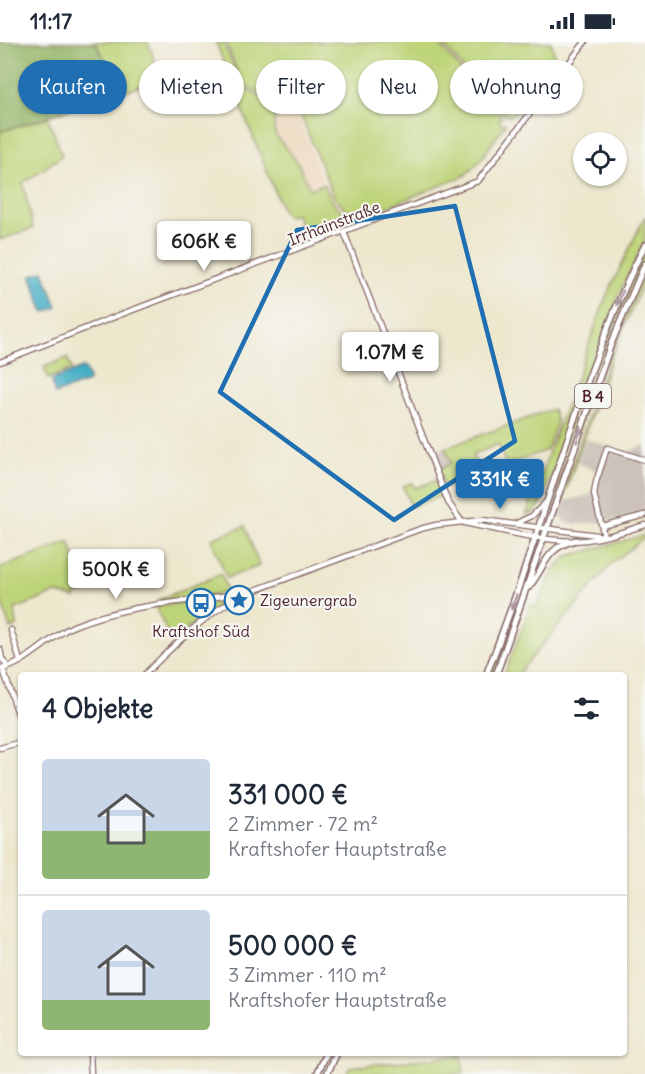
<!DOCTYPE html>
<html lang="de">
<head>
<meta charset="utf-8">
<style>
	body { margin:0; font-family:Delius,sans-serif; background:#f6f6f7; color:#1f2937; height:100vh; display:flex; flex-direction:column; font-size:22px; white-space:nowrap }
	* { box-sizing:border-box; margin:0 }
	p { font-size:20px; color:#747a83 }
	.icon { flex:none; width:33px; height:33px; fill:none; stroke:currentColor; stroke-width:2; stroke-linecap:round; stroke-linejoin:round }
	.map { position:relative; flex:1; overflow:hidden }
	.drawer { position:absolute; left:18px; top:630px; width:609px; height:384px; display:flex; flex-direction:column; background:#fff; border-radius:6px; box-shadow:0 2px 4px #0004 }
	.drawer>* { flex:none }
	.top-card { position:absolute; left:18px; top:18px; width:609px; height:54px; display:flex; gap:12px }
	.fabs { position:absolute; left:573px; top:90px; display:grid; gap:12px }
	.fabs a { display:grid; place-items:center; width:54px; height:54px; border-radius:50%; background:#fff; box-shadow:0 2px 4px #0004; font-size:30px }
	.price { position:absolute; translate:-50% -51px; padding:0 14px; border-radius:6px; background:#fff; color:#222; font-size:20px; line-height:39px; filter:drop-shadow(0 2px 3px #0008) }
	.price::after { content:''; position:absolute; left:50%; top:36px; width:18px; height:14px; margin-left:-9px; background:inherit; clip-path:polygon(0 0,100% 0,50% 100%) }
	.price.on { background:#1f6fb2; color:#fff }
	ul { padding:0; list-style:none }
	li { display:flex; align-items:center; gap:18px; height:150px; padding:0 24px }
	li+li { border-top:2px solid #e0e1e3 }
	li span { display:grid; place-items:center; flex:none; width:168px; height:120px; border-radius:6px; color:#555 }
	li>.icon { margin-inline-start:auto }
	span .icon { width:72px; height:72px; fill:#fffc; stroke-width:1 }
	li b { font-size:26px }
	h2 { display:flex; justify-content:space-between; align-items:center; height:72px; padding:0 24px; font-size:26px }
	.chip { padding:0 21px; border-radius:27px; background:#fff; box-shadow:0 2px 4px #0004; font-size:21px; line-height:54px }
	.chip.on { background:#1f6fb2; color:#fff }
	.status { display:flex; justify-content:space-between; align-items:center; height:42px; padding:0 30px; background:#fff; direction:ltr }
	.status svg { height:16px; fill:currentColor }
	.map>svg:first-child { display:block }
	.built { fill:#edd7bb }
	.industrial { fill:#ccc2b9 }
	.green { fill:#bed479; stroke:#847a52; stroke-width:1.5 }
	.forest { fill:#96b669; stroke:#706a4a; stroke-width:1.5 }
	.water { fill:#45aec4; stroke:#486678; stroke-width:1.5 }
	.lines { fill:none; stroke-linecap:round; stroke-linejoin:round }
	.minor-casing { stroke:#836564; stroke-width:7 }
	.major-casing { stroke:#836564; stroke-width:8 }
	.minor { stroke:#fff; stroke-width:4.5 }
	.major { stroke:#fff; stroke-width:5 }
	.oneway { fill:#ae9aa0 }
	.marked { fill:none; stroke:#1f6fb2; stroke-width:4.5; stroke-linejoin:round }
	.labels { text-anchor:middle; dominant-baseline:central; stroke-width:4.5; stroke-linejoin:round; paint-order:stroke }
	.shield { fill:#f6f6f2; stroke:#7e6067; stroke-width:1.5 }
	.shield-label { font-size:15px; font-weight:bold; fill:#4a1f2b }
	.street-label { font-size:16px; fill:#4a1f2b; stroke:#f6f6f2 }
	.poi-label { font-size:16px; fill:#4a1f2b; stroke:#f6f6f2; text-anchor:start }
</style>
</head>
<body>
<div class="status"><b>11:17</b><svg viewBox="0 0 49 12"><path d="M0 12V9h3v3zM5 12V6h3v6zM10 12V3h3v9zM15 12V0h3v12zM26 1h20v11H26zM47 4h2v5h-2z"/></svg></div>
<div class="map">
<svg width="645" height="1032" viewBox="0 0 645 1032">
	<rect width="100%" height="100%" fill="#f6f6f2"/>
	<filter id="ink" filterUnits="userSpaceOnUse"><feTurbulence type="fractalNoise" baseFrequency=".0167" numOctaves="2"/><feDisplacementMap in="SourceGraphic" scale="12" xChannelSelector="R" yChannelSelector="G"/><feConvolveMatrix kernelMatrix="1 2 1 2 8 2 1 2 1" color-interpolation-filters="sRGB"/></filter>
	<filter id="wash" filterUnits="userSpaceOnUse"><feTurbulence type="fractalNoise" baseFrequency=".008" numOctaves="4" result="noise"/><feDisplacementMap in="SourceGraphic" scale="24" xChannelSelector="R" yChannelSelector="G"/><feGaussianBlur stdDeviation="1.35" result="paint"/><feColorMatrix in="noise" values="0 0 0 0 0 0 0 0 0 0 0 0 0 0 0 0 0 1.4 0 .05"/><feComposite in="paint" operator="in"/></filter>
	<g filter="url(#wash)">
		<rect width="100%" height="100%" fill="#ede7ce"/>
		<polygon class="built" points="276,63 296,72 299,76 324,142 310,147 295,117 276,96 273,86"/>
		<g class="industrial">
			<polygon points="586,397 629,411 630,409 645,403 645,471 605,480 576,482 564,480 561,473 565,459 592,452 598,429 577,421"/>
			<polygon points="445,406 451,421 438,428 431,411"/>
		</g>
		<g class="green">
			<polygon points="95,0 148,0 161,36 124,50"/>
			<path d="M216 0H223L243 46 276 63C271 101 275 89 295 117 301 125 305 137 310 147L324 142C330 157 340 172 356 177L311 195 304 191 296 172 288 174 283 170 240 62 243 61 242 58 238 59Z"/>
			<polygon points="226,0 437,0 502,75 499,77 501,82 505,81 505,83 479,120 464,134 367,173 352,173 334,155 299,69 243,43"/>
			<path d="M441 0H551C553 6 555 13 554 19 552 32 520 73 508 75L502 70 482 48 480 44 487 41 485 37 476 41Z"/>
			<polygon points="48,75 62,114 23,141 33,186 0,198 0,90"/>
			<path d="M645 174V198L619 252 583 348C578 357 571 369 573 378L541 462 532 472 531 470 526 473 606 255Z"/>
			<path d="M645 209V218L620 273 547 476C558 446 566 415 576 384 596 324 618 266 645 209Z"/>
			<polygon points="645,228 645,237 611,316 556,478 554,477 608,317"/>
			<polygon points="67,316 72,327 48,337 44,325"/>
			<polygon points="553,367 557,380 547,408 506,423 498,402 473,413 479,431 445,446 438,428 451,421 445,406"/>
			<polygon points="437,438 443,453 411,465 403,444 412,441 415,446"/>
			<polygon points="245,484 259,524 227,536 211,497"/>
			<polygon points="645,493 645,495 612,521 517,633 504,633 531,563 536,565 554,528 568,514"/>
			<polygon points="69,500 88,549 76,553 75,556 56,551 15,567 17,584 10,587 0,554 0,526"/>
			<polygon points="535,506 536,506 507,598 493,633 489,633"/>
			<polygon points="221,532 228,551 156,559"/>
			<polygon points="230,556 190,584 172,600 155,564"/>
			<polygon points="461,1013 464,1032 346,1032 350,1025"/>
		</g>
		<polygon class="forest" points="0,0 95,0 124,50 0,90"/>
		<g class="water">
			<polygon points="43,229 57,264 56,266 45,270 43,268 31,235 32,233"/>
			<polygon points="82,326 85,327 89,337 88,340 55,352 54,350 52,338"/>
		</g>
	</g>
	<g filter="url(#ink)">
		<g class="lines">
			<g class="minor-casing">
				<g id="minor">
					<polyline points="344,190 448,460 462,480"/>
					<polyline points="0,320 122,272 478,139 585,0"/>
					<path d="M465 481C500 488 550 502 586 498 606 496 626 489 645 483"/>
					<polyline points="517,481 532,474 546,460"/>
					<polyline points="602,484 645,473"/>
					<polyline points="604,494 594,452 596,440 607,406 645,418"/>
					<polyline points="11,588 20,619"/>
					<polyline points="0,607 2,617 8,625"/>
					<path d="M0 627C26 624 50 593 76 583 126 563 177 561 230 553L238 555"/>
					<polyline points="3,627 21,681"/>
					<path d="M144 633C174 603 204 573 242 553L420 487 436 483 482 478 604 494"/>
					<polyline points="0,706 21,700"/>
					<polyline points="90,1011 91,1032"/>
				</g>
			</g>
			<g class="major-casing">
				<g id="major">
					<path d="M529 545C546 523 546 505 576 498"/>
					<path d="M486 633C543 492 576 340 645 203"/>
					<polyline points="496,633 611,302 645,222"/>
					<polyline points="317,1032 327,1011"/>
					<polyline points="327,1032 337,1011"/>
				</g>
			</g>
			<use href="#minor" class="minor"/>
			<use href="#major" class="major"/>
		</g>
		<defs><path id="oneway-solid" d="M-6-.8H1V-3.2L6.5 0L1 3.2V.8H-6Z" transform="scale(1.5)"/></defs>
		<g class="oneway">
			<use href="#oneway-solid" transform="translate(620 256) rotate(112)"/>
			<use href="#oneway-solid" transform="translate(579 393) rotate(-71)"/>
			<use href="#oneway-solid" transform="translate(514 560) rotate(109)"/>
		</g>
	</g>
	<path class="marked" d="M455 164 515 399 394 478 220 350 297 188Z"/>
	<defs>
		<g id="sight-ring" transform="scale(1.5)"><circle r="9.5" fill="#f6f6f2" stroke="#1f6fb2" stroke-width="1.5"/><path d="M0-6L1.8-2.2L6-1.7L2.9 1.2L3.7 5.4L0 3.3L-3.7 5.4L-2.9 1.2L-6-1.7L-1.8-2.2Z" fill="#1f6fb2"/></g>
		<g id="bus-ring" transform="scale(1.5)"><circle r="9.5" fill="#f6f6f2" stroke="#1f6fb2" stroke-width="1.5"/><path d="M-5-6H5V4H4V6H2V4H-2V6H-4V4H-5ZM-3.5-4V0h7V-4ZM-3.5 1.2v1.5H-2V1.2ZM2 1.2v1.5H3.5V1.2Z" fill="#1f6fb2"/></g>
	</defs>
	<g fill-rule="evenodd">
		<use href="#sight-ring" x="239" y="558"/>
		<use href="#bus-ring" x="201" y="561"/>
	</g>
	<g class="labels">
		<rect class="shield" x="575" y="342" width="36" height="24" rx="4.5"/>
		<g class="shield-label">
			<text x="593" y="354">B 4</text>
		</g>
		<g class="street-label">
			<text transform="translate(334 181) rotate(-21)">Irrhainstraße</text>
		</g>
		<g class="poi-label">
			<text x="260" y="558">Zigeunergrab</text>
			<text x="201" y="589" text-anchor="middle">Kraftshof Süd</text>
		</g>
	</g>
</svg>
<div class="fabs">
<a><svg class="icon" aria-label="locate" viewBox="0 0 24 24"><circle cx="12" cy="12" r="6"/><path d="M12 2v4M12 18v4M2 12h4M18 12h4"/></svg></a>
</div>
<b class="price" style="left:204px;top:230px">606K €</b>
<b class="price" style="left:390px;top:341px">1.07M €</b>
<b class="price on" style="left:500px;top:468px">331K €</b>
<b class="price" style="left:116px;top:558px">500K €</b>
<div class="top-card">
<a class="chip on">Kaufen</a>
<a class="chip">Mieten</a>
<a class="chip">Filter</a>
<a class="chip">Neu</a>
<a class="chip">Wohnung</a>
</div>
<section class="drawer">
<h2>4 Objekte<svg class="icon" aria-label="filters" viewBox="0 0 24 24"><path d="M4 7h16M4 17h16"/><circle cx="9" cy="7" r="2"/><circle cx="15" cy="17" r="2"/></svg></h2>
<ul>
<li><span style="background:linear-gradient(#c9d6e8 60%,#8fb573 0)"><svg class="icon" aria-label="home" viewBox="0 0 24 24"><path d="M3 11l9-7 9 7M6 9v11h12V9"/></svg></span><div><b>331 000 €</b><p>2 Zimmer · 72 m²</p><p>Kraftshofer Hauptstraße</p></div></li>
<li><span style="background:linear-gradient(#c9d6e8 75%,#8fb573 0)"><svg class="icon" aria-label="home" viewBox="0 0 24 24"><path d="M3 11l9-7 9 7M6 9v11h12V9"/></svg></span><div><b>500 000 €</b><p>3 Zimmer · 110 m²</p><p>Kraftshofer Hauptstraße</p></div></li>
</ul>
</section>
</div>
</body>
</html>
